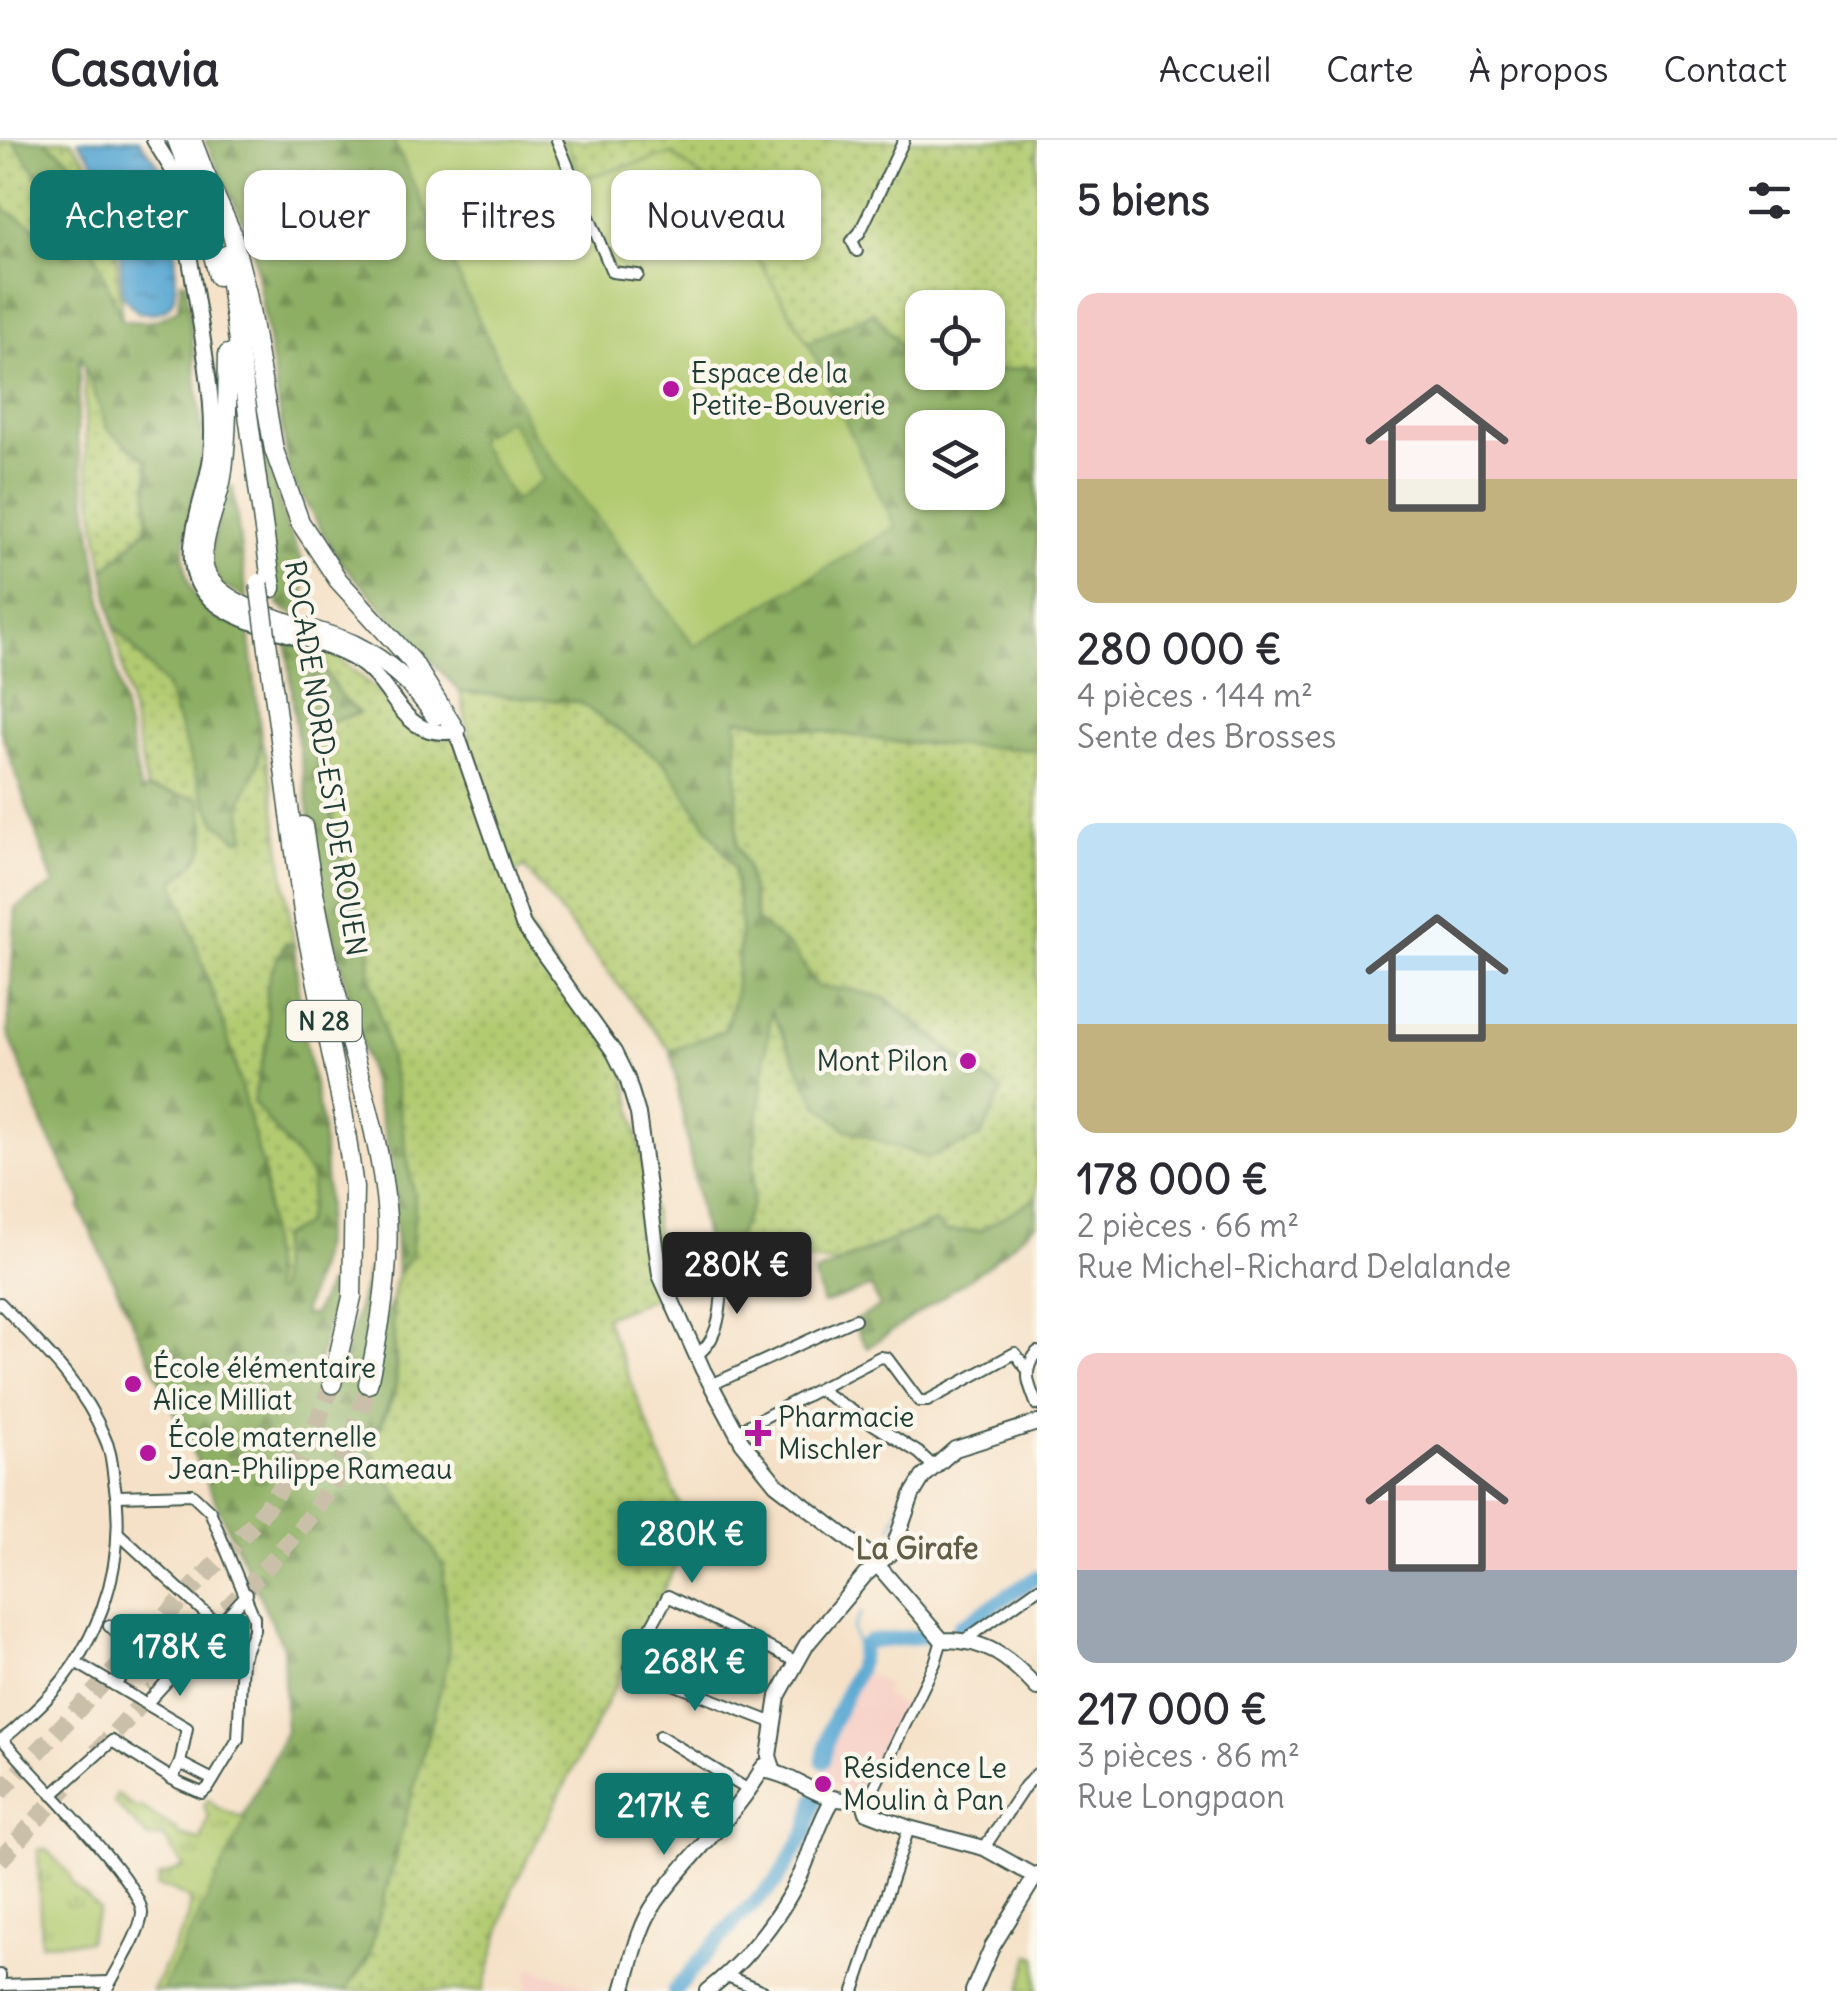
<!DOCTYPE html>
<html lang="fr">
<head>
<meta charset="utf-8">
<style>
	body { margin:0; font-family:Delius,sans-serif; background:#f2f2f3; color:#2b2b33; height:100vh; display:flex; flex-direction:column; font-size:38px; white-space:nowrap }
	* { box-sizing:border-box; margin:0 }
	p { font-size:32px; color:#7c7c81 }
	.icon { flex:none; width:55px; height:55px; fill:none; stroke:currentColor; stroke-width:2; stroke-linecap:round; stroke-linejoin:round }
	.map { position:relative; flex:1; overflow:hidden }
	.side { display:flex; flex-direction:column; background:#fff; width:800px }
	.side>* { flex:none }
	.guide { position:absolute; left:30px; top:30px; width:855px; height:90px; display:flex; gap:20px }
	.buttons { position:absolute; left:905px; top:150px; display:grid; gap:20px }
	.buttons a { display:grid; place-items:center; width:100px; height:100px; border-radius:20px; background:#fff; box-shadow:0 2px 8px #0004; font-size:50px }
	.price { position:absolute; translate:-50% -85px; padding:0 22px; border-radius:10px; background:#0f766e; color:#fff; font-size:32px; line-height:65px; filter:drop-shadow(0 2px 5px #0008) }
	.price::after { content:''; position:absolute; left:50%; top:60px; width:30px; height:22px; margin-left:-15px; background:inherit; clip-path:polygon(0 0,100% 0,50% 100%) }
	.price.active { background:#222; color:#fff }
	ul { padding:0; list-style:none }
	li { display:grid; align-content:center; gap:20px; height:530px; padding:0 40px }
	li span { display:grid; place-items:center; height:310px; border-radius:20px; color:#555 }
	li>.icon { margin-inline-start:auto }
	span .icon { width:180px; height:180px; fill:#fffc; stroke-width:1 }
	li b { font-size:42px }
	h2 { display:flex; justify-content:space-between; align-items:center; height:120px; padding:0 40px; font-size:42px }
	.chip { padding:0 35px; border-radius:20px; background:#fff; box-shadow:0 2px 8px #0004; font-size:35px; line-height:90px }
	.chip.active { background:#0f766e; color:#fff }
	header { display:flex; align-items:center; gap:60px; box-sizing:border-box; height:140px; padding:0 50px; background:#fff; border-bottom:2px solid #e1e1e2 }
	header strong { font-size:48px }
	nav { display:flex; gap:55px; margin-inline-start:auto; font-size:35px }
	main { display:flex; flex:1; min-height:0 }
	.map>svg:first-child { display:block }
	.built { fill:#f7d1c8 }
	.grass { fill:url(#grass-dots); stroke:#688452; stroke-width:2.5 }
	.forest { fill:url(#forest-firs); stroke:#56764c; stroke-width:2.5; fill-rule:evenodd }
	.park { fill:url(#park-tufts); stroke:#688452; stroke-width:2.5 }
	.pitch { fill:#b2cb71; stroke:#688452; stroke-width:2.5 }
	.water { fill:url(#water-ripples); stroke:#3c7284; stroke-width:2.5 }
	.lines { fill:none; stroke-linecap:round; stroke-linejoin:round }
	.stream { stroke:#59a7d3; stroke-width:2.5 }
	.river { stroke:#59a7d3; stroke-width:15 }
	.highway-tunnel { stroke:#cac0aa; stroke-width:18; stroke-dasharray:18 9; stroke-linecap:butt }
	.street-casing { stroke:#3f564a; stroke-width:14 }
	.secondary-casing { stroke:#3f564a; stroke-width:18 }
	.highway-casing { stroke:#3f564a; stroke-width:21 }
	.street { stroke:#fff; stroke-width:10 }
	.secondary { stroke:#fff; stroke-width:14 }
	.highway { stroke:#fff; stroke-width:18 }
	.highway-bridge-casing { stroke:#3f564a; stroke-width:21; stroke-linecap:butt }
	.highway-bridge { stroke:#fff; stroke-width:18 }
	.poi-dot { fill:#b5179e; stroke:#fbf7ec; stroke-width:4 }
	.labels { text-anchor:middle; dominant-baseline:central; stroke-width:9; stroke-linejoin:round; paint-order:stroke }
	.shield { fill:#fbf7ec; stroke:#61756b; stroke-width:2.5 }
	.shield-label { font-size:25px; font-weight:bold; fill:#1f3d34 }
	.poi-label { font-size:28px; fill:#1f3d34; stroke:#fbf7ec; text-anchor:start }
	.street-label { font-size:28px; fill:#1f3d34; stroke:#fbf7ec }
	.neighbourhood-label { font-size:30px; font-weight:bold; fill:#615e47; stroke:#fbf7ec }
</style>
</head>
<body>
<header>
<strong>Casavia</strong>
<nav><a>Accueil</a><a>Carte</a><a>À propos</a><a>Contact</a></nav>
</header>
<main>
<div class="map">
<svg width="1037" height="1851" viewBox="0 0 1037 1851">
	<defs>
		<pattern id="grass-dots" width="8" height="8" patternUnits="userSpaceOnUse" patternTransform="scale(2.5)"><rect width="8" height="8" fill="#b2cb71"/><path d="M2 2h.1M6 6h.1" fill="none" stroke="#90a65e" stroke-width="1.8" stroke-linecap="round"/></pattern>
		<pattern id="forest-firs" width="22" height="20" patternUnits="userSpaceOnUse" patternTransform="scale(2.5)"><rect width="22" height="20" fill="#8daf63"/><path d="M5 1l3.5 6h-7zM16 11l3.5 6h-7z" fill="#739052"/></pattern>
		<pattern id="park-tufts" width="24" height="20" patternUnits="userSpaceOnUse" patternTransform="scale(2.5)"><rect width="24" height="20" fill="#b2cb71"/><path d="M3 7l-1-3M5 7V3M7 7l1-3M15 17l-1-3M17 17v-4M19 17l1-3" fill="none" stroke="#90a65e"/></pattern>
		<pattern id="water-ripples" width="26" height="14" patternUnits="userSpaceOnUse" patternTransform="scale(2.5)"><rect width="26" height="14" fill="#59a7d3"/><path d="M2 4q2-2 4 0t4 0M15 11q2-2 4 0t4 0" fill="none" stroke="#4989ac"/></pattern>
	</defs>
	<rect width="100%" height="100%" fill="#fbf7ec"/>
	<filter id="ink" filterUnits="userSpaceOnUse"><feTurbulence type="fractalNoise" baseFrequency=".01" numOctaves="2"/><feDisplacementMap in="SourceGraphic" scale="20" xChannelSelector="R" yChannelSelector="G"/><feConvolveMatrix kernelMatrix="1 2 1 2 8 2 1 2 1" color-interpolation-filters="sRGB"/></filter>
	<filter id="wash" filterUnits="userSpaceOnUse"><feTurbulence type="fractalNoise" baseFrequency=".0048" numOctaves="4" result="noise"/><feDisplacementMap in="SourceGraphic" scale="40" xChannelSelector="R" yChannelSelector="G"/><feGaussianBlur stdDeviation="2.25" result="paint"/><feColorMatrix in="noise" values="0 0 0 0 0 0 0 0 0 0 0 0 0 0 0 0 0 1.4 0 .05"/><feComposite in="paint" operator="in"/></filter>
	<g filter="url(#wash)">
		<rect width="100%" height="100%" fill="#f5e1c7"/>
		<g class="built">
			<polygon points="860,1532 888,1544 883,1554 907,1568 871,1648 843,1658 847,1648 824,1639 835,1585"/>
			<polygon points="529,1827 544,1832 598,1851 527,1851"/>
		</g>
		<g class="grass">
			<polygon points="0,0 13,0 57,62 66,104 0,67"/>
			<polygon points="44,0 71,0 106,47 114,86 122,180 92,107 87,62 68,18"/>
			<polygon points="565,0 1037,0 1037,227 988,232 988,168 922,168 922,232 983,233 924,237 874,172 808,203 718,51 672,14 583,38"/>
			<polygon points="84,223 108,290 148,321 148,387 104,431 86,320"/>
			<path d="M114 485 166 546 201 650 216 682 238 700 244 697 241 663 258 623 261 597 271 641 294 805 285 803 271 832 266 855 269 893 253 961 312 1036 310 1063 304 1085 280 1097 278 1152 273 1154 264 1034 227 895 173 740C211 714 208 701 200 659L147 649Z"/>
			<path d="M310 509 335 515 437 599 470 597 460 552 579 562 665 623 734 727 741 786 735 856 725 890 671 911 524 727 507 739 529 791 624 926 668 1152 605 1177 684 1376 680 1417 512 1750 483 1851H345L369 1818 443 1425 369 1309C378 1289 393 1265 396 1244 401 1200 375 1152 411 1117L415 1064 395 943 370 834V785L343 721 310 588 358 574 343 559Z"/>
			<polygon points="737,579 897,602 1037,610 1037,1057 981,1090 945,1092 935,1082 837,1123 730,1112 752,1064 754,1010 771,869 846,989 928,1018 982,996 1002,951 887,859 853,850 818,848 792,809 757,782 747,727 737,705"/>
		</g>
		<g class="forest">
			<path d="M13 0H44L68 18 85 47 92 107 122 180C145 184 159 182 178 169L181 141 186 142 204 308C196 364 160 431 212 476 220 483 238 486 249 489L261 597 258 623 241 663 245 698 238 700 216 682 201 650 166 546 114 485 104 431 148 387V321L108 290 80 214 77 298 101 455 141 653 147 649 200 659C208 702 212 712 174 741L227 895 264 1034 273 1153 278 1151 280 1097 304 1085 310 1063 312 1036 253 962 269 893 266 855 271 832 286 802 294 805 302 885 322 985 327 1066 320 1116 303 1175H313L329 1143 336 1147 315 1238 336 1247 369 1129 373 1128 361 1243 392 1158 396 1245 370 1309 443 1425 449 1517 368 1818 345 1851H156L286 1591 283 1507 80 1068 82 1061 45 990 8 892 16 768 54 745 0 588V67L65 103 57 62Z"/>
			<path d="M205 0H393L534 295 894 387 808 203 874 172 924 237 1037 227V610L897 602 737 579V705L747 727 757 781 792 809 818 847 853 850 887 859 978 935 1002 950 982 996 928 1018 846 989 817 964 771 871 754 1010 752 1064 730 1112 705 1099 671 911 725 890 735 856 741 786 734 727 665 623 579 562 460 552 339 420 290 336 252 102ZM922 288H988V352H922Z"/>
			<polygon points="261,318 266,318 287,386 307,432 301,470 296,476 279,466 276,455"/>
			<polygon points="225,346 233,347 247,459 221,445 209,421"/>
			<polygon points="287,503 310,509 343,559 359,573 310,588 343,721 370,785 370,834 395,943 415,1064 411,1117 397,1132 393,1027 320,741 295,582"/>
			<polygon points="1037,1057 1037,1083 986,1127 867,1208 852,1182 880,1167 871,1147 823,1164 814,1134 935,1082 945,1092 981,1090"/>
		</g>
		<g class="park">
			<polygon points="117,1654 136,1669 140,1667 177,1690 177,1694 201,1701 209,1677 204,1666 208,1659 216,1667 246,1679 162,1851 152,1851 188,1779 190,1760 170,1749 157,1747 159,1737 184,1728 164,1697 149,1698 114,1663"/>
			<polygon points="46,1709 71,1736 71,1743 99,1769 88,1801 41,1803 38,1710"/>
		</g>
		<g class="pitch">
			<polygon points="393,0 565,0 583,38 672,14 718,51 808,203 895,387 695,506 534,295"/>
			<polygon points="509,279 543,340 515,361 476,299"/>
			<polygon points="1030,1815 1037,1817 1037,1851 1020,1851"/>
		</g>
		<path class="water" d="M78 0H139C151 14 162 27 168 46 173 62 180 148 172 162 166 174 150 174 138 172L123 157 117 61 113 48Z"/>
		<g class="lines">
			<g class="stream">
				<polyline points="892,1386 903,1360"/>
				<polyline points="859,1512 853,1489 862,1472"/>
			</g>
			<g class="river">
				<polyline points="959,1487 1037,1437"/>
				<polyline points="823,1621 830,1588 858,1529 863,1506 869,1502 925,1496"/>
				<polyline points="674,1851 736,1780 776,1742 807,1691 815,1659"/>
			</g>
		</g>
	</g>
	<g filter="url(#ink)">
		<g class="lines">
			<g class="highway-tunnel">
				<path d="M208 1489C252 1440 306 1392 338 1333 352 1305 360 1275 368 1244"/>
				<polyline points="97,1612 154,1550"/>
				<polyline points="0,1652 257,1380 305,1313 332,1244"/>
				<polyline points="0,1720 67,1646"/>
			</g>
			<g class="street-casing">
				<g id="street">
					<polyline points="557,0 612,132 638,135"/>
					<polyline points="857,111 852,101 860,92 904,0"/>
					<path d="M0 1163C39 1204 82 1243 104 1296 111 1310 112 1325 114 1340 129 1428 96 1516 29 1576 20 1584 11 1595 0 1600"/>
					<path d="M1037 1212C1022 1232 1028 1243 1037 1265"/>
					<path d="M696 1215C726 1198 723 1141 720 1111"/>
					<polyline points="711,1245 855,1179"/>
					<polyline points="819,1250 919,1313 933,1326"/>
					<polyline points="736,1292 880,1217 887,1218 919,1261 927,1261 1015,1213 1026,1228"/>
					<polyline points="118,1393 218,1485"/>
					<polyline points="109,1486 141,1516 114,1545"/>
					<polyline points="965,1500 1037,1449"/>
					<polyline points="77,1523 187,1588 180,1623 172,1639"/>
					<polyline points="147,1563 247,1454"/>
					<polyline points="774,1583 629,1527 668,1456 797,1522"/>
					<polyline points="660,1596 750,1651"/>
					<path d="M3 1600C26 1629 145 1745 142 1774 140 1795 116 1830 106 1851"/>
					<polyline points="180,1623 213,1640"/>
					<polyline points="52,1655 112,1601 179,1643 202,1653 209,1647 238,1599 242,1519 254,1490 254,1477 210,1371 192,1354 118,1356"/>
					<polyline points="863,1659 873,1650 935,1523 942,1500"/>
					<polyline points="984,1708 1025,1646 1037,1634"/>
					<polyline points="0,1835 0,1845 110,1842"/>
					<polyline points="727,1836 763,1851"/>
					<polyline points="854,1851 909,1688"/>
				</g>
			</g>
			<g class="secondary-casing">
				<g id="secondary">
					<path d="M154 0 172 29 177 45C186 92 193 140 201 187 207 230 215 272 211 316 207 357 173 419 206 455 237 489 316 495 358 521 397 546 399 600 456 591L523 785 614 912 627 938 638 974 660 1135 703 1230 742 1302 776 1344 868 1414 942 1500C985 1499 1009 1517 1037 1548"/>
					<path d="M761 1630C800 1634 819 1667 863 1659L867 1672 909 1688 984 1708 1036 1737"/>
					<polyline points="774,1631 769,1616 778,1556 807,1504 865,1435 892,1412 912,1355 923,1337 955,1309 1037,1283"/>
					<path d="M623 1851C632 1822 638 1787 656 1762 690 1714 735 1677 764 1626"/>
					<path d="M707 1851C746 1820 779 1779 801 1734 812 1709 818 1684 832 1661"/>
					<polyline points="973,1851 992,1807 1037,1734"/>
				</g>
			</g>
			<g class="highway-casing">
				<g id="highway">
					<polyline points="177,0 200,60 218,136"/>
					<polyline points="192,0 208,42"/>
					<polyline points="205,34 231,91 247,153 274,310 300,382 338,440 412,521 456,591"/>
					<polyline points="226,115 272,448"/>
					<path d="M228 214C227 255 228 296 222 337 218 363 199 402 204 427 214 473 316 486 355 505 387 521 415 546 435 576"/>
					<polyline points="269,516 304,780 343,971 354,1048 352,1157 332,1244"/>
					<path d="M303 686C312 747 324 808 340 867 359 936 382 1004 387 1077 390 1133 380 1189 368 1244"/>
				</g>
			</g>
			<use href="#street" class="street"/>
			<use href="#secondary" class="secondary"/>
			<use href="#highway" class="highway"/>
			<g class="highway-bridge-casing">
				<polyline id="highway-bridge" points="259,443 269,516"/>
			</g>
			<use href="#highway-bridge" class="highway-bridge"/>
		</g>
	</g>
	<g class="poi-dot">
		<circle cx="671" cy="249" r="10"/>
		<circle cx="968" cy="921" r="10"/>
		<circle cx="133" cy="1244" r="10"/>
		<path d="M753 1278h10v10h10v10h-10v10h-10v-10h-10v-10h10z"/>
		<circle cx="148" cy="1313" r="10"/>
		<circle cx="823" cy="1644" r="10"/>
	</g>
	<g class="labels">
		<rect class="shield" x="286.5" y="861" width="75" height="40" rx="8"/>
		<g class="shield-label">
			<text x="324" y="881">N 28</text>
		</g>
		<g class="poi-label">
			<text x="691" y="233">Espace de la<tspan x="691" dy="32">Petite-Bouverie</tspan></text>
			<text x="948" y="921" text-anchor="end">Mont Pilon</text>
			<text x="153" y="1228">École élémentaire<tspan x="153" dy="32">Alice Milliat</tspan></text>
			<text x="778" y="1277">Pharmacie<tspan x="778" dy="32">Mischler</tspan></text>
			<text x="168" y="1297">École maternelle<tspan x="168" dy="32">Jean-Philippe Rameau</tspan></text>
			<text x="843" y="1628">Résidence Le<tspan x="843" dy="32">Moulin à Pan</tspan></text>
		</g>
		<g class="street-label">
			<text transform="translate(326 618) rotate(81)">ROCADE NORD-EST DE ROUEN</text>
		</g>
		<g class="neighbourhood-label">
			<text x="917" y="1408">La Girafe</text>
		</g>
	</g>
</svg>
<div class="buttons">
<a><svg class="icon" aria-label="locate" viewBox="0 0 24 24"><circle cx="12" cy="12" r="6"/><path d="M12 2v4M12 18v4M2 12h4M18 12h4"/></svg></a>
<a><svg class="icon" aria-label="layers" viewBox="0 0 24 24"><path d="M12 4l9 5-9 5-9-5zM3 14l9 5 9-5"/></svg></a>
</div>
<b class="price active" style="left:737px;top:1177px">280K €</b>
<b class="price" style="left:692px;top:1446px">280K €</b>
<b class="price" style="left:180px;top:1559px">178K €</b>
<b class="price" style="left:695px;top:1574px">268K €</b>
<b class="price" style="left:664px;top:1718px">217K €</b>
<div class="guide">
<a class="chip active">Acheter</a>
<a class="chip">Louer</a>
<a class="chip">Filtres</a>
<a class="chip">Nouveau</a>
</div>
</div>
<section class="side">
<h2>5 biens<svg class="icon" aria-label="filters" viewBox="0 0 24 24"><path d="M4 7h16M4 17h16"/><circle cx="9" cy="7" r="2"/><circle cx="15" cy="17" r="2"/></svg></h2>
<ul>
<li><span style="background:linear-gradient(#f6c9c9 60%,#c2b280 0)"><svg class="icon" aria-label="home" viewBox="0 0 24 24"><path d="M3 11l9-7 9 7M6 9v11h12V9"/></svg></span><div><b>280 000 €</b><p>4 pièces · 144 m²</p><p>Sente des Brosses</p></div></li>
<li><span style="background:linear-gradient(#bfe0f5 65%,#c2b280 0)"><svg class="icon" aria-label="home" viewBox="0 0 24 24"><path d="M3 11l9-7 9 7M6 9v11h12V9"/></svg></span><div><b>178 000 €</b><p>2 pièces · 66 m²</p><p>Rue Michel-Richard Delalande</p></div></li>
<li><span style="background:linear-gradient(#f6c9c9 70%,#9aa5b1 0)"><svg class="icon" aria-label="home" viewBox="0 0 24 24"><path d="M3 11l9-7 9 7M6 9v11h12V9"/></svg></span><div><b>217 000 €</b><p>3 pièces · 86 m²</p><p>Rue Longpaon</p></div></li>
</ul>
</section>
</main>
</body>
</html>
